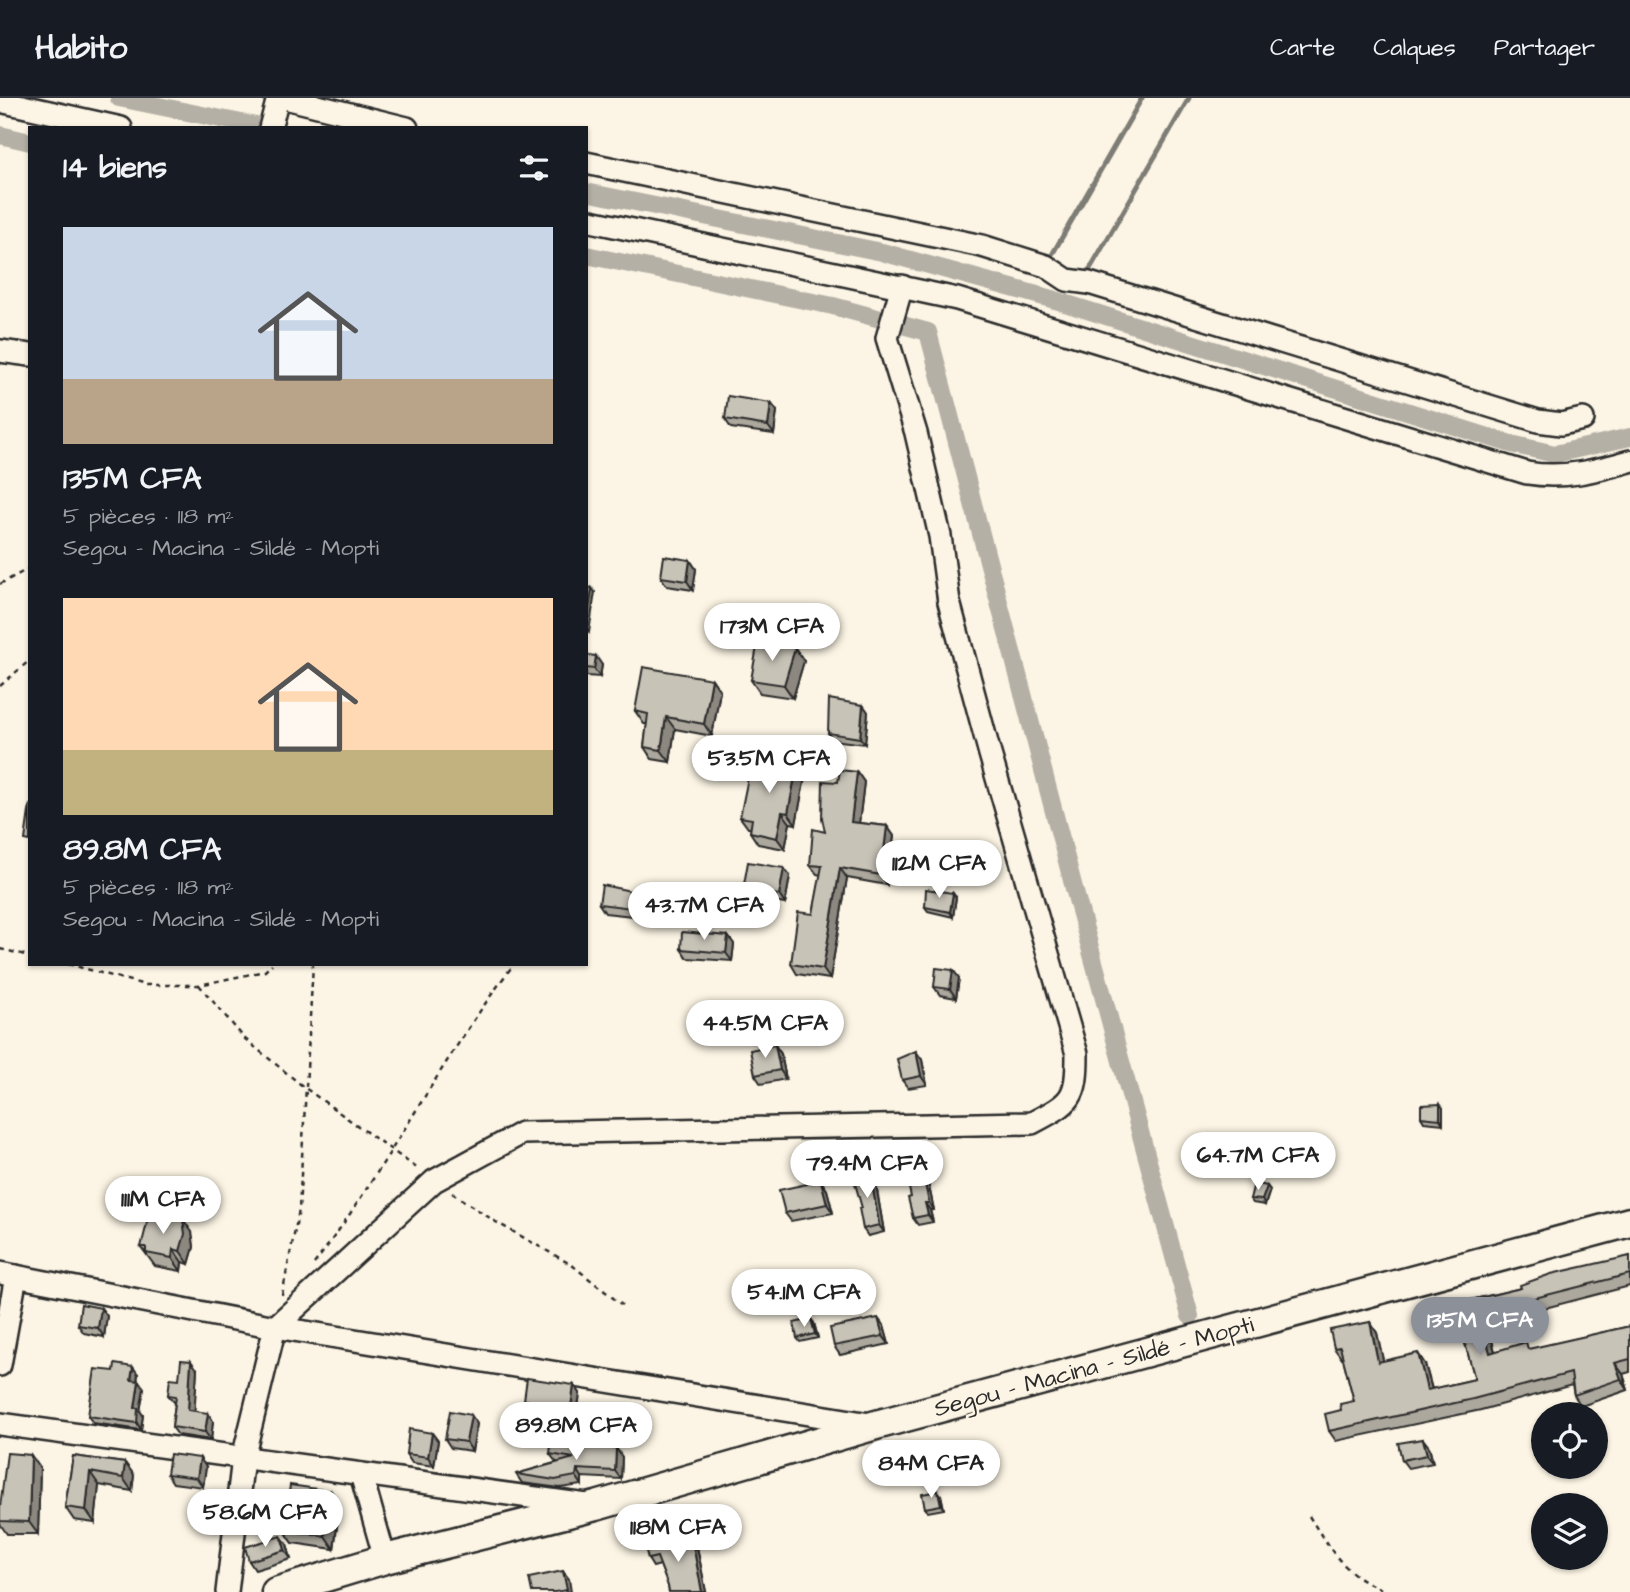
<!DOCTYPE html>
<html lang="fr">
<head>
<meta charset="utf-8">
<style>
	body { margin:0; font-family:"Architects Daughter",sans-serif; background:#242831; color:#f1f3f6; height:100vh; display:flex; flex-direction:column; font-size:26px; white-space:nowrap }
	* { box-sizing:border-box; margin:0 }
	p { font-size:23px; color:#9ea1a6 }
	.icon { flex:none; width:38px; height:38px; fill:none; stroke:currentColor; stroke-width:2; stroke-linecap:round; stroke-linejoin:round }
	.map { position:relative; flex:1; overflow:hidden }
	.sheet { position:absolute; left:28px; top:28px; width:560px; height:840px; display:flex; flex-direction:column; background:#171b24; border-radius:0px; box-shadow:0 2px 5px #0004 }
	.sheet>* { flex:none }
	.fabs { position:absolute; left:1531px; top:1304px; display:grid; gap:14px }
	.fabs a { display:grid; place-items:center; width:77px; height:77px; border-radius:50%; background:#171b24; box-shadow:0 2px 5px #0004; font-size:35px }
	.price { position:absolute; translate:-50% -60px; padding:0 16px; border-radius:24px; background:#fff; color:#222; font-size:23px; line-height:46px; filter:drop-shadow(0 2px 4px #0008) }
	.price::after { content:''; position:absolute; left:50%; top:42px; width:21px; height:16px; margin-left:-10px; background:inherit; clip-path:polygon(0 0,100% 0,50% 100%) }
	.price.active { background:#8c9099; color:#fff }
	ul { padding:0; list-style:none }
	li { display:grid; align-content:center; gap:14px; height:371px; padding:0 35px }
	li span { display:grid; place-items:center; height:217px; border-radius:0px; color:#555 }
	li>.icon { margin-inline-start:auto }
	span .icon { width:126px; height:126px; fill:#fffc; stroke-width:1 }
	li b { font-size:30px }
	h2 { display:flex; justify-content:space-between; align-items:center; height:84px; padding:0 35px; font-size:30px }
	header { display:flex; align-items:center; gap:42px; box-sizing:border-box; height:98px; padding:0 35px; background:#171b24; border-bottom:2px solid #363941 }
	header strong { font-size:33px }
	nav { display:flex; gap:38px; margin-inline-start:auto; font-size:24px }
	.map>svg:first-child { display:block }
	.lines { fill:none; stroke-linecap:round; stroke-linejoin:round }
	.stream { stroke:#7d7b74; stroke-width:5 }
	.canal { stroke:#b4b0a5; stroke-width:18 }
	.minor-casing { stroke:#2b2b2b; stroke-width:26 }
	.major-casing { stroke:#2b2b2b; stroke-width:33 }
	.path { stroke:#2b2b2b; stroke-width:2.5; stroke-dasharray:5 5; stroke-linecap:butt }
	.minor { stroke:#fcf5e5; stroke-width:21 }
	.major { stroke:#fcf5e5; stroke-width:28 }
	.wall { fill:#aca89d; stroke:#2b2b2b; stroke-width:2 }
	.shaded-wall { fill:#8c8880; stroke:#2b2b2b; stroke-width:2 }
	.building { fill:#c8c3b7; stroke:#2b2b2b; stroke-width:2 }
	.labels { text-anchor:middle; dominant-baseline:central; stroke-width:5; stroke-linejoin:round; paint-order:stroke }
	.street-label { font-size:24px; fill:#2b2b2b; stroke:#fcf5e5 }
</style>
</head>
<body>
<header>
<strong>Habito</strong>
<nav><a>Carte</a><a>Calques</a><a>Partager</a></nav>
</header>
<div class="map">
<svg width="1630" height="1494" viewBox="0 0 1630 1494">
	<rect width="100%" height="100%" fill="#fcf5e5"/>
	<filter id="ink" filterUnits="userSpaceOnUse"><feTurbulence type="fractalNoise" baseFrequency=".0143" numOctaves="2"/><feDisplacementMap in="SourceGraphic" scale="14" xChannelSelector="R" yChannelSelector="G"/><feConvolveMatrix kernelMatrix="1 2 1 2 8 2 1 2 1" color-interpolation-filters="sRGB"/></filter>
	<g filter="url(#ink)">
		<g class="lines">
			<g class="stream">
				<polyline points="1053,155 1142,0"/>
				<polyline points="1087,176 1189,0"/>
			</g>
			<g class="canal">
				<polyline points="119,0 266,30"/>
				<polyline points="0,37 30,44"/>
				<polyline points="586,94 882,154 1055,202 1511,346 1555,356 1630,339"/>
				<polyline points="586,157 833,208 928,234 1075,794 1190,1218"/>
			</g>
			<g class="minor-casing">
				<g id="minor">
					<polyline points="285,0 407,30"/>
					<polyline points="0,3 121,30"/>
					<polyline points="270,30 278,0"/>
					<polyline points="586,65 982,148 1046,168 1067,182 1089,185 1538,323 1561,326 1583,321"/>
					<path d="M586 122 957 201 1527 375C1564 381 1594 373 1630 363"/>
					<polyline points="0,253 30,257"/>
					<polyline points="0,1175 275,1229 870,1326"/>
					<polyline points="0,1267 16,1178"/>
					<polyline points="0,1326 587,1407"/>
					<polyline points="361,1376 385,1461"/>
					<path d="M227 1494 243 1360 275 1229 434 1083 522 1035 1032 1025C1072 1004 1077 1001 1077 956L990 656 949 504 940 438 916 335 887 240 902 188"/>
				</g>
			</g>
			<g class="major-casing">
				<polyline id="major" points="276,1494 385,1461 596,1408 876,1327 1630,1124"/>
			</g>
			<g class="path">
				<polyline points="0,486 30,470"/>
				<polyline points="0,588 30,562"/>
				<polyline points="0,851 30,858"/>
				<polyline points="68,866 145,887 199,887 265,873 272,866"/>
				<polyline points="199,887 245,941 305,990 418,1071"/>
				<polyline points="452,1095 496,1124 572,1167 622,1207"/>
				<path d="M314 1166C387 1070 440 963 514 866"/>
				<polyline points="282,1197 299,1112 313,866"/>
				<path d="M1309 1418C1333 1456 1345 1478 1389 1494"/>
			</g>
			<use href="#minor" class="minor"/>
			<use href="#major" class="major"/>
		</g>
		<g class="wall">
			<polygon points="771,305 777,313 774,336 731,330 725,321"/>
			<polygon points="690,462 696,471 693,492 667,488 661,479"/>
			<polygon points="795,550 804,563 793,600 760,595 751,582"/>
			<polygon points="586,557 602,567 600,579 586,578"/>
			<polygon points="712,581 720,593 712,638 675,631 670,664 652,661 644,649 647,626 644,626 635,613"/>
			<polygon points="863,607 868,614 865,646 832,642 828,635"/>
			<polygon points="760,672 806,674 796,726 790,725 785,751 758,746 750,734 751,730 748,730 740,719"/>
			<polygon points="857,674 864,684 859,725 887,728 894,738 887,787 847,780 830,881 797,876 791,866 813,816 821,777 817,776 810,767 825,734 838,684"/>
			<polygon points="790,778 785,806 749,800 743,792"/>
			<polygon points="956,799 953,819 928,813 925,809"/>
			<polygon points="674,802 680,810 678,823 605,815 599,806"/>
			<polygon points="728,838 734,846 732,863 687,860 681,851"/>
			<polygon points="953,872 959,880 956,900 940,897 934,889"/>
			<polygon points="775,947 781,956 786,981 761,986 755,977"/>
			<polygon points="922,962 927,987 908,990 902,982"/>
			<polygon points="1440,1006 1443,1010 1443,1026 1424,1024 1421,1019"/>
			<polygon points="925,1070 934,1112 930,1112 933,1124 918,1127 913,1120 911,1099"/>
			<polygon points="870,1074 875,1081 884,1134 868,1138 863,1131 862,1110"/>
			<polygon points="821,1083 827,1092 833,1115 791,1123 785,1115"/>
			<polygon points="1267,1088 1270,1092 1265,1107 1253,1105 1250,1101"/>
			<polygon points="192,1134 194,1149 189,1166 182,1164 181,1173 155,1168 141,1149"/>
			<polygon points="1630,1158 1630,1188 1487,1225 1495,1253 1531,1251 1630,1228 1630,1274 1623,1276 1628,1292 1581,1308 1574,1297 1572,1287 1481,1312 1336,1343 1329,1333 1341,1312 1354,1303 1343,1260 1342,1261 1334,1250 1370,1224 1377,1235 1383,1263 1425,1266 1432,1291 1475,1281 1454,1206 1521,1190"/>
			<polygon points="101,1210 107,1218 104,1239 84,1235 78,1227"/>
			<polygon points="811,1221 814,1225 818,1240 800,1244 797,1240"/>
			<polygon points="884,1228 889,1246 840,1257 834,1248"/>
			<polygon points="197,1271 194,1313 213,1323 211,1342 178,1337 172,1329 175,1305 168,1297 179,1281"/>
			<polygon points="114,1273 138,1276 137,1283 144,1290 140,1313 143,1317 141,1332 93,1325 88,1318"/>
			<polygon points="574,1287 580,1295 577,1318 530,1311 524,1302"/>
			<polygon points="471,1317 477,1326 472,1353 451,1350 445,1341"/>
			<polygon points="432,1335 438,1343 434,1368 412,1365 406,1356"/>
			<polygon points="1423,1341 1429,1349 1433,1365 1408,1370 1402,1362"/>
			<polygon points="616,1350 622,1359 621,1381 582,1379 582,1387 560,1390 522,1385 516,1376 558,1364 556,1364 550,1356"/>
			<polygon points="73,1358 125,1365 134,1377 132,1393 99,1387 95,1425 74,1422 65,1409"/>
			<polygon points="206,1369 203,1389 173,1385 167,1376"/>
			<polygon points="40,1370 38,1436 7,1436 0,1426 0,1409"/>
			<polygon points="331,1393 340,1406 334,1451 293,1445 284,1432"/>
			<polygon points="938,1393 941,1397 944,1411 928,1414 925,1410"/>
			<polygon points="691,1437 696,1444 706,1494 669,1494 668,1488 660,1467 653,1469 648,1461"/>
			<polygon points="287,1446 291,1461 255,1472 249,1463"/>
		</g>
		<g class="shaded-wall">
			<polygon points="771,305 777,313 774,336 768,328"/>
			<polygon points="690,462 696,471 693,492 687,483"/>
			<polygon points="592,490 595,494 589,534 586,529"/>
			<polygon points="795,550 804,563 793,600 784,587"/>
			<polygon points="596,558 602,567 600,579 594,571"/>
			<polygon points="712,581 720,593 712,638 704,626"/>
			<polygon points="863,607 868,614 865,646 860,640"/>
			<polygon points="666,619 675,631 670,664 661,652"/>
			<polygon points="798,663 806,674 796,726 788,715"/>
			<polygon points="857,674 864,684 858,734 851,724"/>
			<polygon points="782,714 790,725 785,751 777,740"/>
			<polygon points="887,728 894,738 887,787 881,777"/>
			<polygon points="784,770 790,778 785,806 779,797"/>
			<polygon points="840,770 847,780 830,881 823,871"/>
			<polygon points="953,795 956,799 953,819 950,814"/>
			<polygon points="674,802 680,810 678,823 672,815"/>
			<polygon points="728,838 734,846 732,863 726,855"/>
			<polygon points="953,872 959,880 956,900 950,891"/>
			<polygon points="775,947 781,956 786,981 780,972"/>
			<polygon points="916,953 922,962 927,987 921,978"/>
			<polygon points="1440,1006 1443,1010 1443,1026 1440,1021"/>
			<polygon points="920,1063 925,1070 934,1112 929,1105"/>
			<polygon points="870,1074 875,1081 884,1134 879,1127"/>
			<polygon points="821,1083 827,1092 833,1115 827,1106"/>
			<polygon points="1267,1088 1270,1092 1265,1107 1262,1102"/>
			<polygon points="925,1105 930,1112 933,1124 928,1117"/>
			<polygon points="183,1121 192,1134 194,1149 189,1166 180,1153"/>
			<polygon points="173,1151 182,1164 181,1173 172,1160"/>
			<polygon points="101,1210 107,1218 104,1239 98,1230"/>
			<polygon points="1479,1214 1487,1225 1498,1265 1490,1255"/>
			<polygon points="878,1220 884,1228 889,1246 883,1238"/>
			<polygon points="811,1221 814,1225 818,1240 815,1236"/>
			<polygon points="1370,1224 1377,1235 1386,1275 1378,1264"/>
			<polygon points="1418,1255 1425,1266 1435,1303 1427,1292"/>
			<polygon points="191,1263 197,1271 194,1321 188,1312"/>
			<polygon points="1615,1265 1623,1276 1628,1292 1621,1281"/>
			<polygon points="133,1269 138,1276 136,1289 131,1282"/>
			<polygon points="139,1283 144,1290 140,1313 143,1317 141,1332 137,1325 135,1310"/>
			<polygon points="574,1287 580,1295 577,1318 571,1309"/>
			<polygon points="208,1315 213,1323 211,1342 205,1334"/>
			<polygon points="471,1317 477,1326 472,1353 466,1344"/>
			<polygon points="432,1335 438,1343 434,1368 428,1359"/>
			<polygon points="1423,1341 1429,1349 1433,1365 1427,1357"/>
			<polygon points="616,1350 622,1359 621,1381 615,1373"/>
			<polygon points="31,1357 40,1370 38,1436 29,1424"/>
			<polygon points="200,1360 206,1369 203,1389 197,1380"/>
			<polygon points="125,1365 134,1377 132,1393 123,1380"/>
			<polygon points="577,1371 582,1379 582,1387 576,1378"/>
			<polygon points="90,1374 99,1387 95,1425 86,1412"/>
			<polygon points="331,1393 340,1406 334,1451 325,1438"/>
			<polygon points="938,1393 941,1397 944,1411 941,1407"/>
			<polygon points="691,1437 696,1444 706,1494 702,1494"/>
			<polygon points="281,1438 287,1446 291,1461 285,1452"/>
			<polygon points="563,1473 569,1481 571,1494 568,1494 567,1492"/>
		</g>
		<g class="building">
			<polygon points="728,298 771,305 768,328 725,321"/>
			<polygon points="664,458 690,462 687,483 661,479"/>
			<polygon points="586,489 592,490 586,529"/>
			<polygon points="758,543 795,550 784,587 751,582"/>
			<polygon points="586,557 596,558 594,571 586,570"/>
			<polygon points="643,569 712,581 704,626 666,619 661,652 644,649 648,616 635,613"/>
			<polygon points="829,601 863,607 860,640 828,635"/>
			<polygon points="763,657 798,663 788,715 782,714 777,740 750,734 752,721 740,719 750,670 760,672"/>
			<polygon points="840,672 857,674 851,724 887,728 881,777 840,770 823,871 791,866 798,814 813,816 822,768 810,767 813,731 825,734 822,720 823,683 838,684"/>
			<polygon points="30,706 30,743 25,742"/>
			<polygon points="748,764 784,770 779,797 743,792"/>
			<polygon points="602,787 674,802 672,815 599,806"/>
			<polygon points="926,791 953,795 950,814 925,809"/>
			<polygon points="682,834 728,838 726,855 681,851"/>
			<polygon points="936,870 953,872 950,891 934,889"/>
			<polygon points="775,947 780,972 755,977 750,952"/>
			<polygon points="916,953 921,978 902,982 897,961"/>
			<polygon points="1440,1006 1440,1021 1421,1019 1421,1007"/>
			<polygon points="920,1063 929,1105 925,1105 928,1117 913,1120 908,1100 911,1099 904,1067"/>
			<polygon points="870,1074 879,1127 863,1131 859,1110 862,1110 853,1078"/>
			<polygon points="821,1083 827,1106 785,1115 779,1092"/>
			<polygon points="1254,1085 1267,1088 1262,1102 1250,1101"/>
			<polygon points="149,1117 183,1121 185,1136 180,1153 173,1151 172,1160 146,1155 146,1149 141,1149"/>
			<polygon points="1630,1158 1630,1176 1479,1214 1490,1255 1526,1244 1528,1251 1630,1228 1630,1261 1615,1265 1621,1281 1574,1297 1571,1275 1473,1301 1329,1333 1325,1316 1341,1312 1340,1306 1354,1303 1340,1249 1334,1250 1330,1232 1370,1224 1378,1264 1418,1255 1427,1292 1475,1281 1454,1206 1521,1190 1520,1187 1551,1176"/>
			<polygon points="81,1206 101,1210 98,1230 78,1227"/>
			<polygon points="878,1220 883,1238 834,1248 830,1230"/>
			<polygon points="811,1221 815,1236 797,1240 794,1225"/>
			<polygon points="181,1262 191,1263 188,1312 208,1315 205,1334 172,1329 176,1298 168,1297 170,1280 179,1281"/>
			<polygon points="115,1266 133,1269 131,1282 139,1283 135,1310 138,1310 137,1325 88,1318 95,1271 114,1273"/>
			<polygon points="527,1280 574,1287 571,1309 524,1302"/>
			<polygon points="450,1313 471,1317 466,1344 445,1341"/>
			<polygon points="409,1331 432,1335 428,1359 406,1356"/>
			<polygon points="1423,1341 1427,1357 1402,1362 1398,1345"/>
			<polygon points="551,1347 616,1350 615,1373 577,1371 576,1378 555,1382 516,1376 574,1360 550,1356"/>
			<polygon points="7,1355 31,1357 29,1424 0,1423 0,1409"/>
			<polygon points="170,1356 200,1360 197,1380 167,1376"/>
			<polygon points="73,1358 125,1365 123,1380 90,1374 86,1412 65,1409"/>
			<polygon points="290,1387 331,1393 325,1438 284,1432"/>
			<polygon points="938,1393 941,1407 925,1410 922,1396"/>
			<polygon points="691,1437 702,1494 669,1494 668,1488 657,1459 648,1461 645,1449"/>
			<polygon points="281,1438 285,1452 249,1463 245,1449"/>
			<polygon points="563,1473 567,1492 555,1494 532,1494 529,1480"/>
		</g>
	</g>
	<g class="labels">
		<g class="street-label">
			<text transform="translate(1094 1269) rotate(-15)">Segou - Macina - Sildé - Mopti</text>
		</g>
	</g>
</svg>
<div class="fabs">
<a><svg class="icon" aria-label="locate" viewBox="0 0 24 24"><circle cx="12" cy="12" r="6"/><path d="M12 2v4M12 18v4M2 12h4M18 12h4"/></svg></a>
<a><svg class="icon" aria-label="layers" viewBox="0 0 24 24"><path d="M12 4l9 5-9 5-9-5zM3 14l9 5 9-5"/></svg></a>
</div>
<b class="price" style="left:772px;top:565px">173M CFA</b>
<b class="price" style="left:769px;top:697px">53.5M CFA</b>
<b class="price" style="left:939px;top:802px">112M CFA</b>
<b class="price" style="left:704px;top:844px">43.7M CFA</b>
<b class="price" style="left:765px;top:962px">44.5M CFA</b>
<b class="price" style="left:1258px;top:1094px">64.7M CFA</b>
<b class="price" style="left:867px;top:1102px">79.4M CFA</b>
<b class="price" style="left:163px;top:1138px">111M CFA</b>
<b class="price" style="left:804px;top:1231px">54.1M CFA</b>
<b class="price active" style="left:1480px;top:1259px">135M CFA</b>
<b class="price" style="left:576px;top:1364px">89.8M CFA</b>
<b class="price" style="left:931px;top:1402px">84M CFA</b>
<b class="price" style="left:265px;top:1451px">58.6M CFA</b>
<b class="price" style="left:678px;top:1466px">118M CFA</b>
<section class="sheet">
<h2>14 biens<svg class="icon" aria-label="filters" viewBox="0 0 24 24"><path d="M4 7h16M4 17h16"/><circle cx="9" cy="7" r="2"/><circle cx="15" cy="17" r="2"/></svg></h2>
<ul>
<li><span style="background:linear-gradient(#c9d6e8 70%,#b9a48a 0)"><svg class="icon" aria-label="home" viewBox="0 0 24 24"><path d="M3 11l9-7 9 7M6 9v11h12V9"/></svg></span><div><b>135M CFA</b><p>5 pièces · 118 m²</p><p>Segou - Macina - Sildé - Mopti</p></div></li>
<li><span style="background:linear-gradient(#ffd9b3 70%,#c2b280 0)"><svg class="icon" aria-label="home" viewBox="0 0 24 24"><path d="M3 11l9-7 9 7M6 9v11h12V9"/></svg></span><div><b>89.8M CFA</b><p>5 pièces · 118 m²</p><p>Segou - Macina - Sildé - Mopti</p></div></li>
</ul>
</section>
</div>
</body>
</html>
